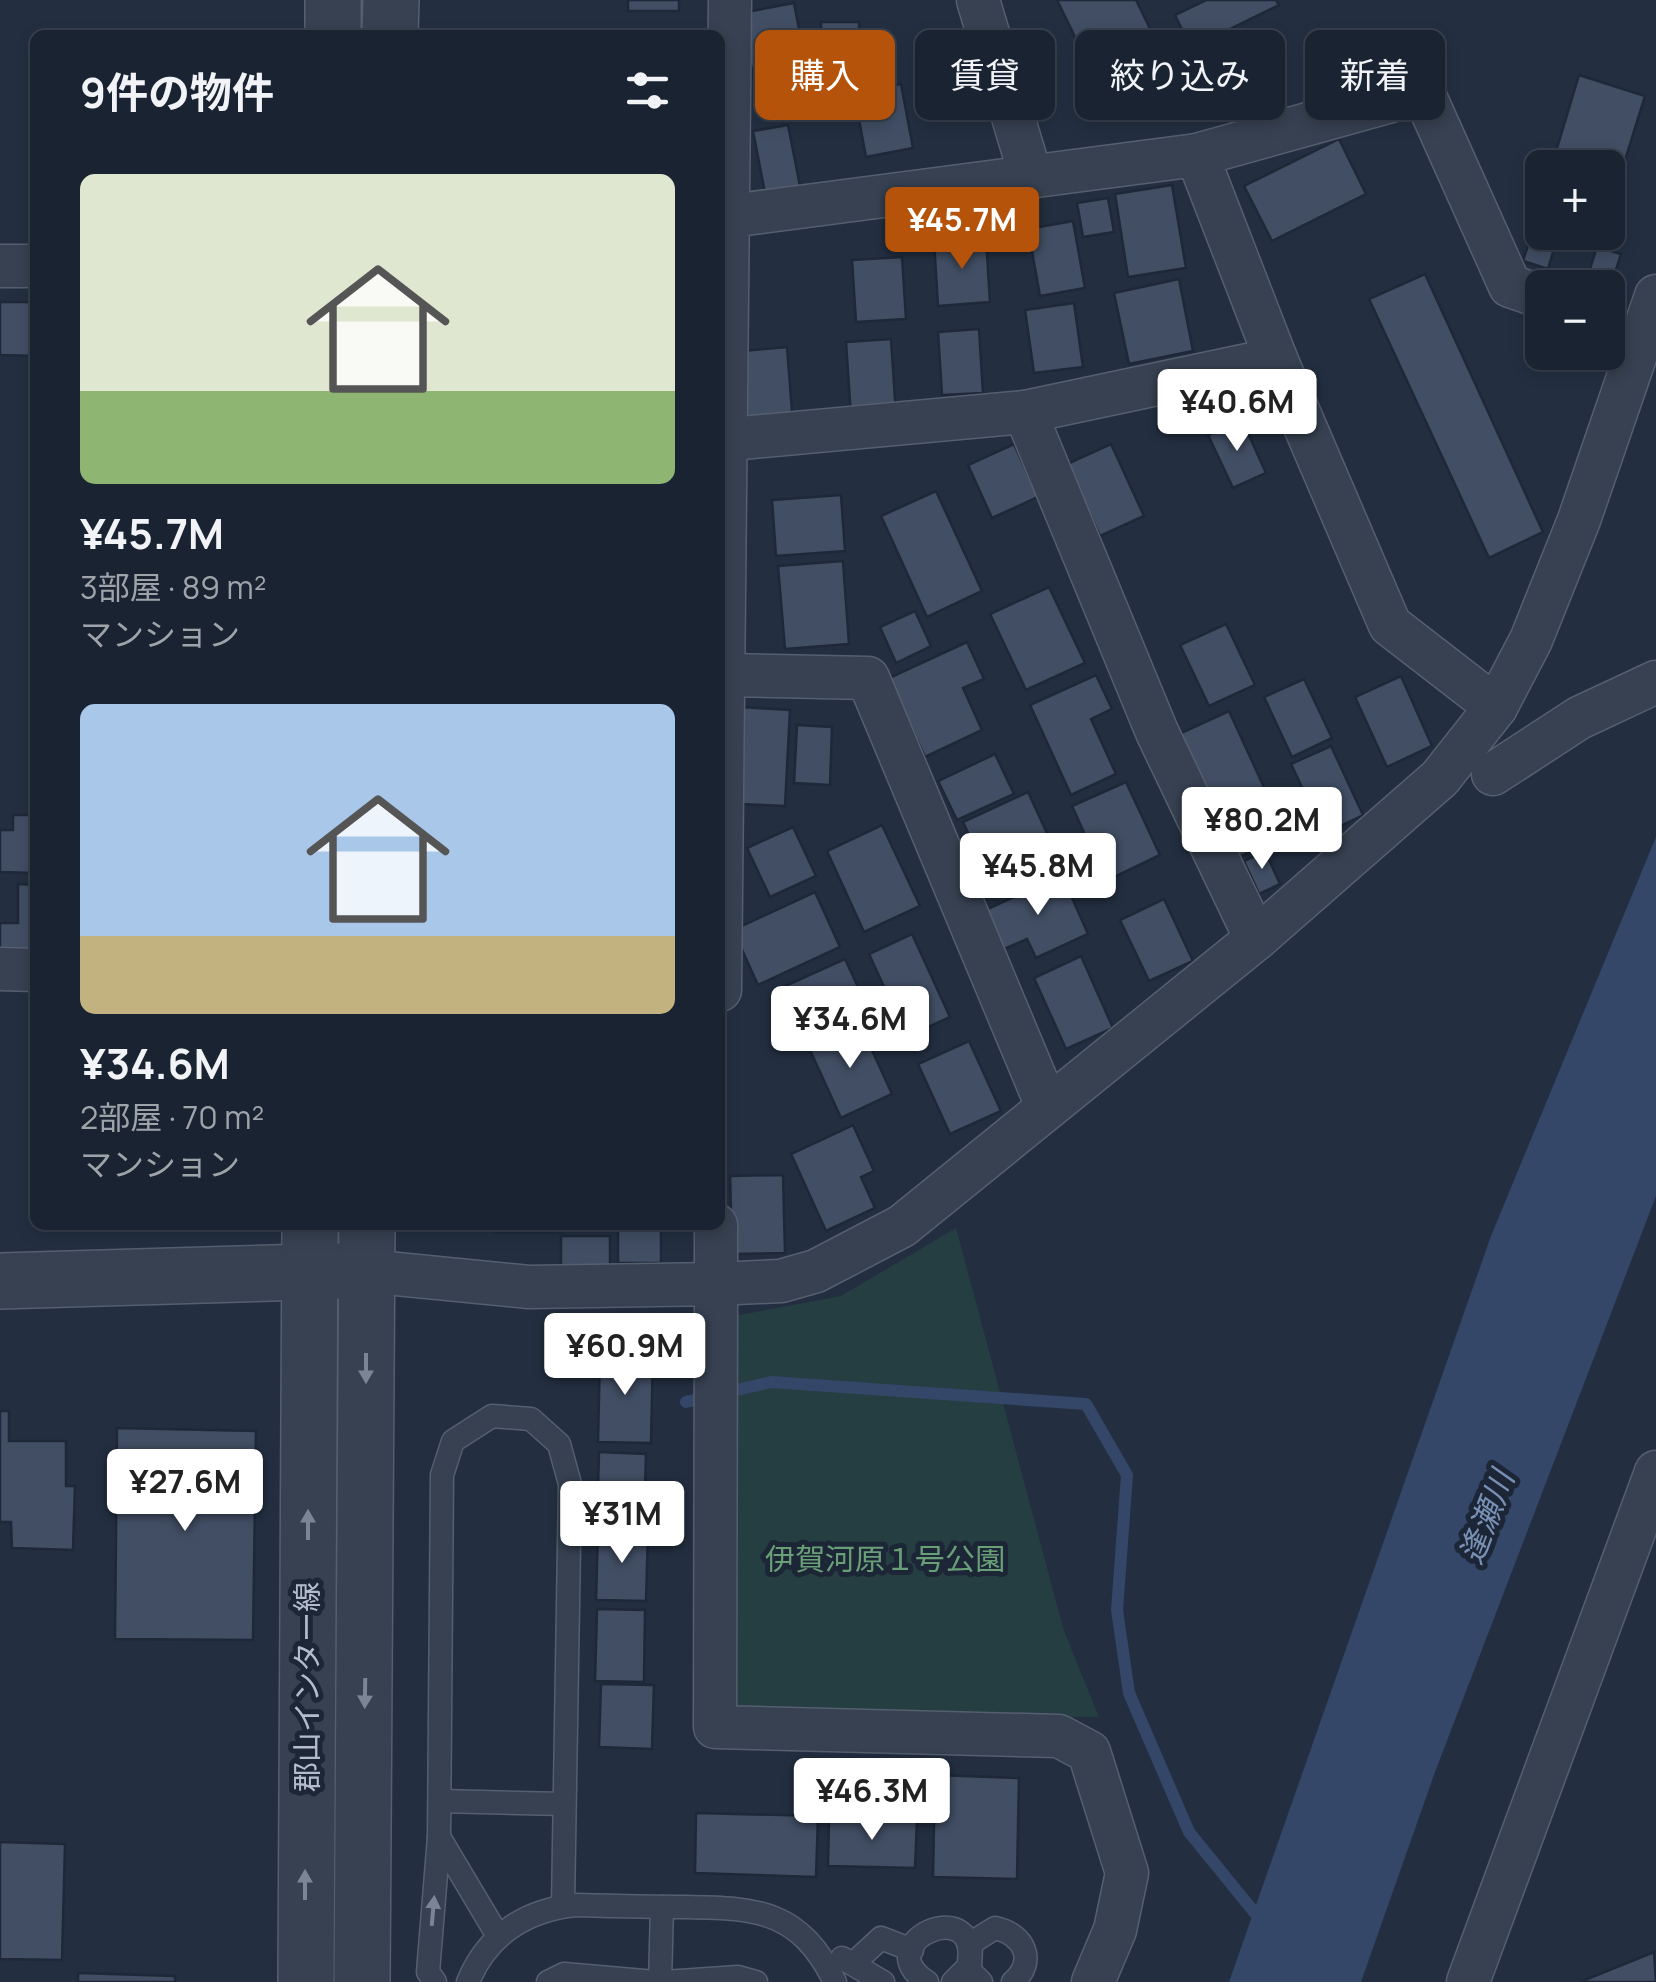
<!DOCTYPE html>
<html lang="ja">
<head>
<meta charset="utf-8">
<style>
	body { margin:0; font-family:Manrope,"Noto Sans JP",sans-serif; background:#232b39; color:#f1f3f6; height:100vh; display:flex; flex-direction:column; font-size:38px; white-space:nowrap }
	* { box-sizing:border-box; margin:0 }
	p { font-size:32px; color:#9fa4ab }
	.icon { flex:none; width:55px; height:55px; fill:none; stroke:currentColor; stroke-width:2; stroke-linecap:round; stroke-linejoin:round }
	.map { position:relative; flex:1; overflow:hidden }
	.sheet { position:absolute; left:30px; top:30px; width:695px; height:1200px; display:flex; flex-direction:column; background:#1a2331; border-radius:15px; box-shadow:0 5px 15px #0003,0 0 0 2px #38404d }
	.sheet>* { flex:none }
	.banner { position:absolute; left:755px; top:30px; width:750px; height:90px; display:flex; gap:20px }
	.controls { position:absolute; left:1525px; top:150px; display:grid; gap:20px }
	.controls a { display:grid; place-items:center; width:100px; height:100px; border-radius:15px; background:#1a2331; box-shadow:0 5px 15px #0003,0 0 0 2px #38404d; font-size:50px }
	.price { position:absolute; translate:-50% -85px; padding:0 22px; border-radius:10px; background:#fff; color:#222; font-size:32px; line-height:65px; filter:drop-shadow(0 2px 5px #0008) }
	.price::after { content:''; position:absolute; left:50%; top:60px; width:30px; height:22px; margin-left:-15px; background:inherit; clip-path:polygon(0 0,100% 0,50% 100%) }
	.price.selected { background:#b45309; color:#fff }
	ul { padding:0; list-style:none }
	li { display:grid; align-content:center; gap:20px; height:530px; padding:0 50px }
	li span { display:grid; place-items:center; height:310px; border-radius:15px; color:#555 }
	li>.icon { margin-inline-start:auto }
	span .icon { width:180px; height:180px; fill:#fffc; stroke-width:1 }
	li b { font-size:42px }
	h2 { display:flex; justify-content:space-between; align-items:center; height:120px; padding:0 50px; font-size:42px }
	.pill { padding:0 35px; border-radius:15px; background:#1a2331; box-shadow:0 5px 15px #0003,0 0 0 2px #38404d; font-size:35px; line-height:90px }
	.pill.selected { background:#b45309; color:#fff }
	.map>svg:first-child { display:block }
	.green { fill:#253e42 }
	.water { fill:#344768 }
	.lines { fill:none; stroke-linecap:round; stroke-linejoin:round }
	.stream { stroke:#344768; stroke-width:12 }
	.building { fill:#414e64; stroke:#1e2838; stroke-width:2.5 }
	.service-casing { stroke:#555f6f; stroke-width:25 }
	.minor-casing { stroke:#555f6f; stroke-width:45 }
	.tertiary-casing { stroke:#555f6f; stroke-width:58 }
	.service { stroke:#374151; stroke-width:22 }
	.minor { stroke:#374151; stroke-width:42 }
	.tertiary { stroke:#374151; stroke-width:55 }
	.oneway { fill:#7c8595 }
	.labels { text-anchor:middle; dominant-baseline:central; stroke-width:10; stroke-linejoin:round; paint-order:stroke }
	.park-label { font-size:30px; fill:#699f77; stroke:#1c2636 }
	.street-label { font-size:30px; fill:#b4bccc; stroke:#1c2636 }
	.water-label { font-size:32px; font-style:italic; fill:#7990b5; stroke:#1c2636 }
</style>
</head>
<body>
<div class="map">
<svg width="1656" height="1982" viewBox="0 0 1656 1982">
	<rect width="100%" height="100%" fill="#232f41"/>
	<polygon class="green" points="956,1228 1064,1631 1099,1717 728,1715 729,1317 841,1296"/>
	<polygon class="water" points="1656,837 1656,1196 1435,1772 1361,1982 1229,1982 1491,1236"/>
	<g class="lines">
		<polyline class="stream" points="686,1402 771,1382 1086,1404 1127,1475 1117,1610 1129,1693 1189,1832 1263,1923"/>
	</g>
	<g class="building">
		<rect x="628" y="0" width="51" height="11"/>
		<polygon points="1057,0 1136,0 1163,55 1099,86"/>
		<polygon points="1206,0 1276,0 1279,5 1191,48 1175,15"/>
		<polygon points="794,3 810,86 757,96 741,13"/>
		<polygon points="821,22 859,22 860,81 822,82"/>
		<polygon points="1579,75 1645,96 1610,208 1608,168 1551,168"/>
		<polygon points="901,84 913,148 866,157 854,93"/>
		<polygon points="788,125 800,186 765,193 753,131"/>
		<polygon points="1339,139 1366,194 1272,241 1244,186"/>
		<polygon points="1172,185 1186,268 1128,277 1115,194"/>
		<polygon points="1108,198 1114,232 1083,237 1077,203"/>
		<polygon points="1538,214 1542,215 1542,232 1559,232 1548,269 1523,261"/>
		<polygon points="1073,221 1085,288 1040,296 1028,229"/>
		<polygon points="986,238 990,302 938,306 934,241"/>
		<polygon points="1597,247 1621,254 1608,295 1608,288 1584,287"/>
		<polygon points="902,257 906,319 856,322 852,260"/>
		<polygon points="1425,274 1543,532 1489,558 1369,299"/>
		<polygon points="1179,279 1193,351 1129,364 1114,293"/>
		<polygon points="0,302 35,302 35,356 0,355"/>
		<polygon points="1074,303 1083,367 1034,373 1025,310"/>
		<polygon points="979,329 983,393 942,395 938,332"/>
		<polygon points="891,339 896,414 851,417 846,342"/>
		<polygon points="787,347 793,424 748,427 742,351"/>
		<polygon points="1242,420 1266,473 1233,488 1208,435"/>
		<polygon points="1014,444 1038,497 992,518 968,465"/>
		<polygon points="1111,444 1144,516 1100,536 1067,464"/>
		<polygon points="936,491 982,591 927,617 881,516"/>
		<polygon points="841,495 845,551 776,556 772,500"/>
		<polygon points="843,561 849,644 785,649 778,566"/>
		<polygon points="1049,587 1085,663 1026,690 990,614"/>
		<polygon points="915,611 931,646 896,663 880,627"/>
		<polygon points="1226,624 1255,685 1209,706 1180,645"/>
		<polygon points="967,642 984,679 963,688 982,730 925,757 889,678"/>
		<polygon points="1096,675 1112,709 1091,719 1116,774 1071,795 1030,705"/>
		<polygon points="1401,676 1432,746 1387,767 1355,697"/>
		<polygon points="1304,679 1332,738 1292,757 1264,697"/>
		<polygon points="742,707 790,710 785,806 737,804"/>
		<polygon points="1229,711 1268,796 1218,819 1179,734"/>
		<polygon points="797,725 832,727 830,785 794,783"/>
		<polygon points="1331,746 1363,815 1324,834 1291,764"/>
		<polygon points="995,754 1014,794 957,820 938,781"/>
		<polygon points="1126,782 1160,855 1106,881 1072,806"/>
		<polygon points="1028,792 1058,857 993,887 963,822"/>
		<polygon points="1273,808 1286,836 1239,857 1226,829"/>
		<polygon points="13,815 35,815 35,873 0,872 0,830 13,830"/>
		<polygon points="882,825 920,906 864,932 827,851"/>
		<polygon points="793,827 816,876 770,897 747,848"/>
		<polygon points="1265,851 1280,884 1259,894 1244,861"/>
		<polygon points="1062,875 1088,934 1036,958 1027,939 1002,950 983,911"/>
		<polygon points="18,884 35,885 35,959 0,955 0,923 18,923"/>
		<polygon points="815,892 840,947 758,985 733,930"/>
		<polygon points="1164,899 1193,961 1149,981 1120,920"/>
		<polygon points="912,934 950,1017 907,1037 869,954"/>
		<polygon points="1081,956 1113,1028 1066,1049 1034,978"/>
		<polygon points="845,959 866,1004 806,1031 785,986"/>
		<polygon points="860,1024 892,1094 841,1118 809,1048"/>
		<polygon points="969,1041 1001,1111 950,1134 918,1064"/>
		<polygon points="853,1125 874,1171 861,1177 875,1208 826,1231 791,1154"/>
		<polygon points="783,1175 785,1253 732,1254 730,1176"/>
		<rect x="421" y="1225" width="68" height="5"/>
		<rect x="495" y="1225" width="66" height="7"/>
		<rect x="618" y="1225" width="43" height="38"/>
		<polygon points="561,1236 610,1236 610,1268 561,1269"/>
		<polygon points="602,1323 637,1324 636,1347 602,1346"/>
		<polygon points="600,1352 653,1354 651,1443 598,1442"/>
		<polygon points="0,1411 9,1411 9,1441 66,1441 66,1486 75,1486 73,1550 12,1548 11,1522 0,1522"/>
		<polygon points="117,1428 256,1431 253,1640 115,1639"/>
		<polygon points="599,1452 646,1454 644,1525 597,1524"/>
		<polygon points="598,1530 648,1531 646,1601 596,1600"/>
		<polygon points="597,1609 645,1610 644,1682 595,1681"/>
		<polygon points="601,1684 654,1685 652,1749 599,1747"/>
		<polygon points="935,1775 1019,1778 1017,1879 933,1877"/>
		<polygon points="696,1813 818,1816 816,1877 695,1873"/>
		<polygon points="829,1818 917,1821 915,1868 828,1866"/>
		<polygon points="0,1842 65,1844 62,1960 0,1959"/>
		<polygon points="1654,1952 1656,1982 1580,1982"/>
		<polygon points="78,1973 175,1976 175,1982 78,1982"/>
	</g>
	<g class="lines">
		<g class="service-casing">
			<g id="service">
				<polyline points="440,1801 564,1804"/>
				<polyline points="439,1837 498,1936"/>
				<polyline points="842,1958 883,1982"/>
				<polyline points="855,1962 881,1938 912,1950"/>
				<polyline points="435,1982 428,1972 439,1837 442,1475 453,1441 492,1416 531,1419 559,1444 570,1484 563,1906"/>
				<path d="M468 1982C487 1935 526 1910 576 1905 613 1906 650 1907 686 1907 759 1908 800 1911 835 1982"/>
				<polyline points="548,1982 564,1974 655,1982"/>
				<polyline points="660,1982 662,1907"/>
				<polyline points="665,1982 738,1977 756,1982"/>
				<path d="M927 1982C865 1942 984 1891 968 1967L953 1982"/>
				<path d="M981 1982 970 1971 971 1943 995 1928C1024 1934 1037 1961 1013 1982"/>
			</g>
		</g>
		<g class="minor-casing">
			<g id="minor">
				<polyline points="978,0 1031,177"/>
				<polyline points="1197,155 1276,359 1390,625 1496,707"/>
				<polyline points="730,216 1197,155 1423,92 1510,286 1542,297"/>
				<polyline points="0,266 35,266"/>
				<polyline points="1025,412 1157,732 1256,939"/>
				<polyline points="720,440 1025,412 1276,359"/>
				<polyline points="725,675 868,678 1047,1106"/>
				<polyline points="1493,774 1579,718 1656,682"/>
				<polyline points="0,969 35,970"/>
				<polyline points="720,990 730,0"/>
				<polyline points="716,1225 716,1284 781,1281 816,1271 902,1226 1256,939 1440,778 1496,707 1531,640 1579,520 1656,296"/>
				<polyline points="366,1271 529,1287 716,1284 715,1727 1059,1736 1089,1752 1127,1873 1115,1930 1093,1982"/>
				<polyline points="1468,1982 1656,1472"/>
			</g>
		</g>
		<g class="tertiary-casing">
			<g id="tertiary">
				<polyline points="333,35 333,0"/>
				<polyline points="390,35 391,0"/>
				<polyline points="0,1281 343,1271"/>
				<polyline points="306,1982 310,1225"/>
				<polyline points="362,1982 367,1225"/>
			</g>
		</g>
		<use href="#service" class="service"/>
		<use href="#minor" class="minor"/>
		<use href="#tertiary" class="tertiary"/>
	</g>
	<defs><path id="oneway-solid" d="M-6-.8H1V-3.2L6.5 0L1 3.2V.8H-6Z" transform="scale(2.5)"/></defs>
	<g class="oneway">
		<use href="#oneway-solid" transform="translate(366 1368) rotate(90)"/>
		<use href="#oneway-solid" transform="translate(308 1525) rotate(-90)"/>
		<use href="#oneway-solid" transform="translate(365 1693) rotate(91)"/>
		<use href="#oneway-solid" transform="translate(305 1885) rotate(-90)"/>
		<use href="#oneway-solid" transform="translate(433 1911) rotate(-85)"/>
	</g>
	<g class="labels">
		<g class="park-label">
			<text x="885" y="1558">伊賀河原１号公園</text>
		</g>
		<g class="street-label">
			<text transform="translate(306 1687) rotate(-90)">郡山インター線</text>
		</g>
		<g class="water-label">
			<text transform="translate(1486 1517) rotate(-69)">逢瀬川</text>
		</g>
	</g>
</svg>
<div class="controls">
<a>+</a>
<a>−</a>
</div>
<b class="price selected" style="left:962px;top:272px">¥45.7M</b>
<b class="price" style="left:1237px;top:454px">¥40.6M</b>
<b class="price" style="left:1262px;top:872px">¥80.2M</b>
<b class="price" style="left:1038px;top:918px">¥45.8M</b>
<b class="price" style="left:850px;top:1071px">¥34.6M</b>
<b class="price" style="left:625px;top:1398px">¥60.9M</b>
<b class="price" style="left:185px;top:1534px">¥27.6M</b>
<b class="price" style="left:622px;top:1566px">¥31M</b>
<b class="price" style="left:872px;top:1843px">¥46.3M</b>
<div class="banner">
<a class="pill selected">購入</a>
<a class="pill">賃貸</a>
<a class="pill">絞り込み</a>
<a class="pill">新着</a>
</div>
<section class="sheet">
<h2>9件の物件<svg class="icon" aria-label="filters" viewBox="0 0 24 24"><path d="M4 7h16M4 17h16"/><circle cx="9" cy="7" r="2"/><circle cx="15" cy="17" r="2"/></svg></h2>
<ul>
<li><span style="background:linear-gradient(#dfe7d0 70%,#8fb573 0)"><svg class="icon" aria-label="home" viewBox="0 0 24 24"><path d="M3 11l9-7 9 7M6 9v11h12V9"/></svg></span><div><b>¥45.7M</b><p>3部屋 · 89 m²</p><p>マンション</p></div></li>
<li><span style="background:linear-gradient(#a9c7e8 75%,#c2b280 0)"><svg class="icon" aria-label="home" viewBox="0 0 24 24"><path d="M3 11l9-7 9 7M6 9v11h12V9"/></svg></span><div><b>¥34.6M</b><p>2部屋 · 70 m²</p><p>マンション</p></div></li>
</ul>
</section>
</div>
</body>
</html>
